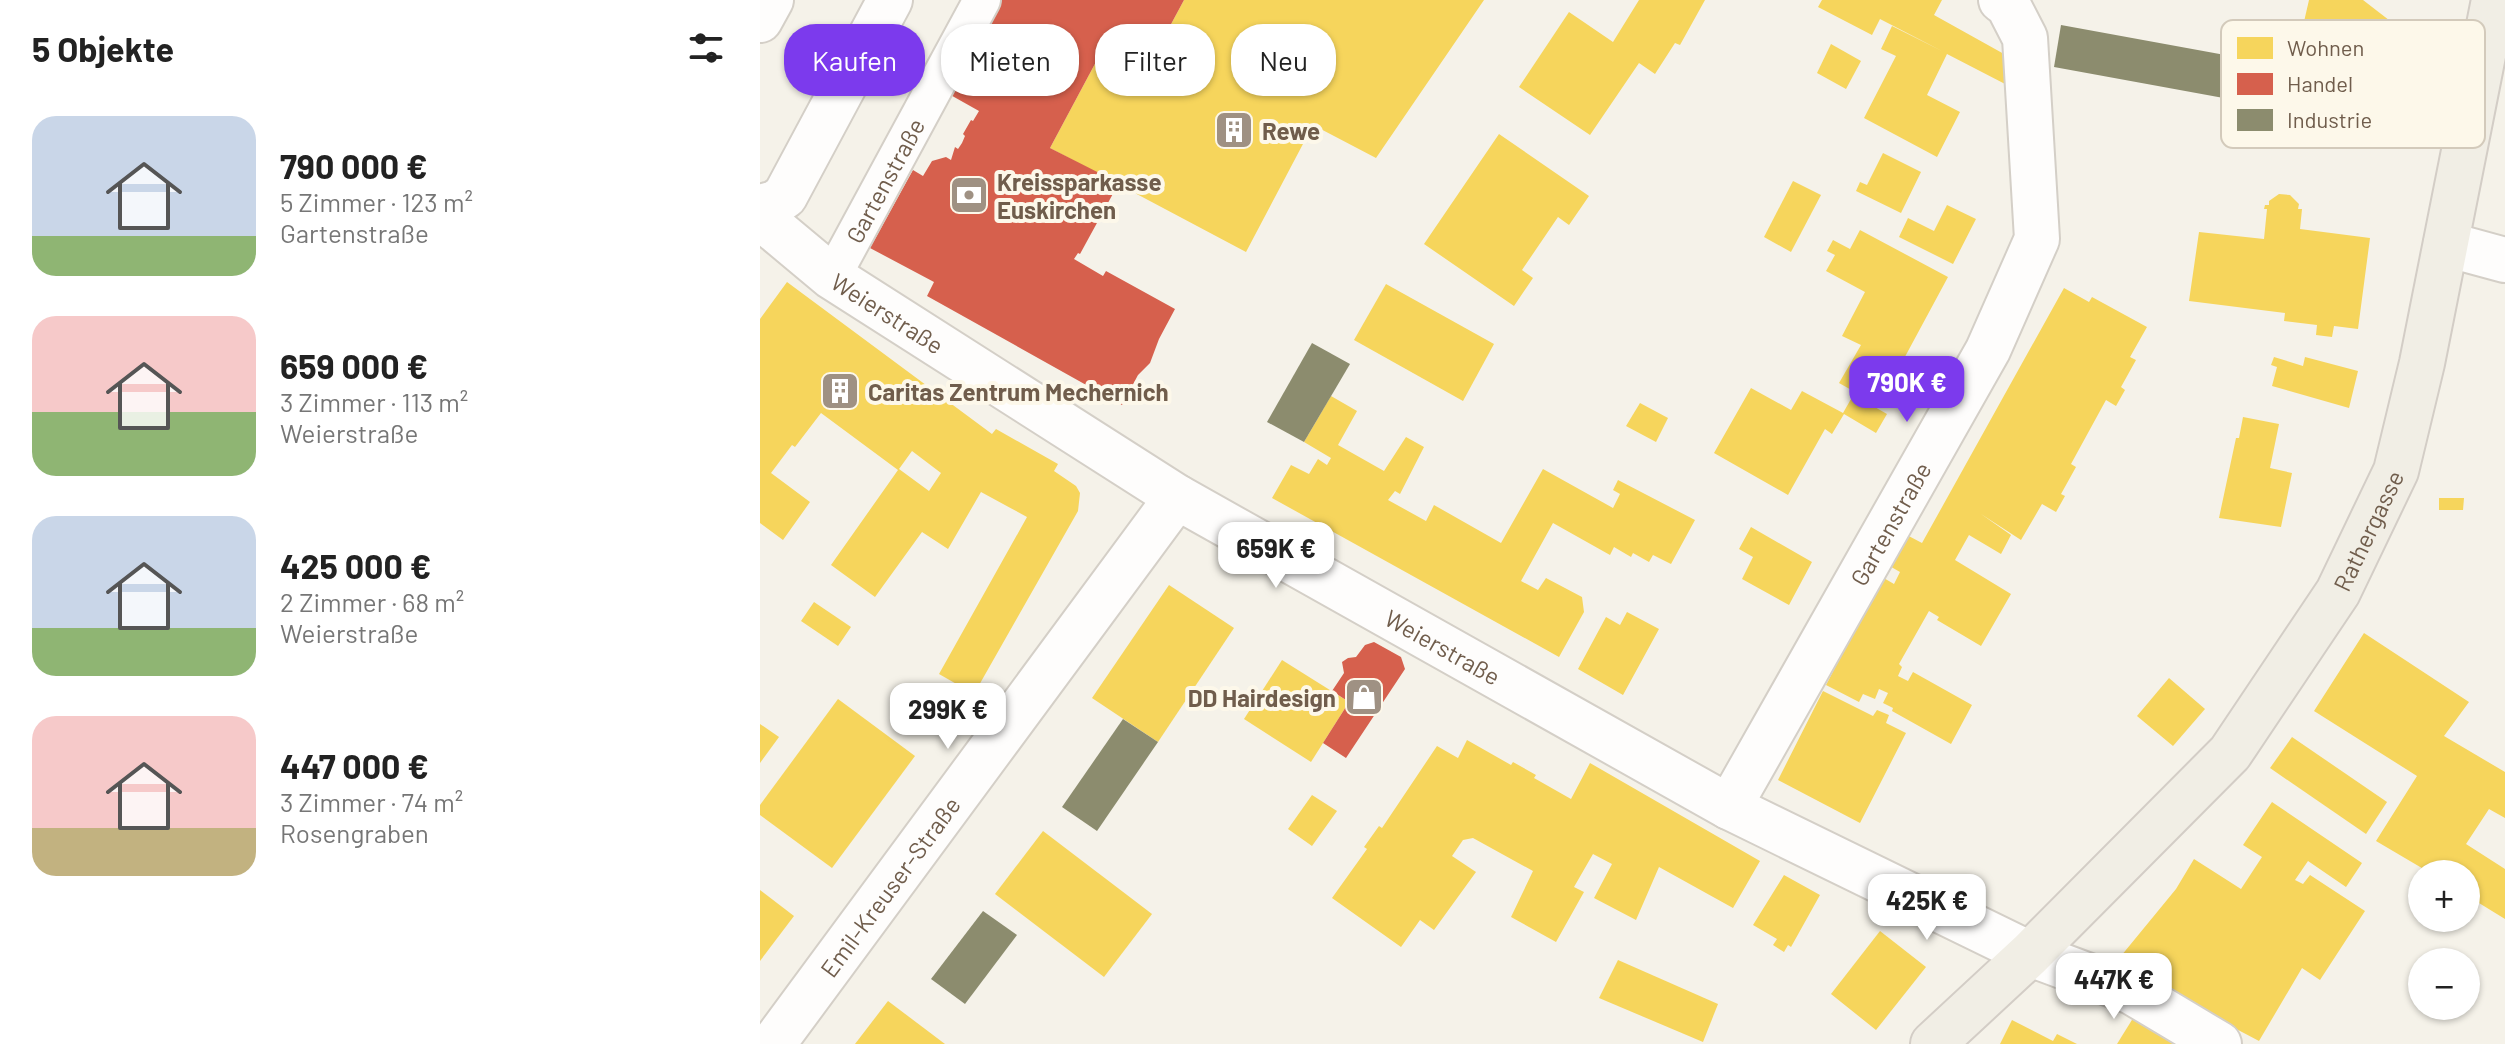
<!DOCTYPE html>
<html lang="de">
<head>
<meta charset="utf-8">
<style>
	body { margin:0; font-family:Barlow,sans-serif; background:#f6f6f6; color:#222; height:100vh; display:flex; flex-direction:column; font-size:30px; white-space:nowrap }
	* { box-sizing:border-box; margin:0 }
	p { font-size:26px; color:#767676 }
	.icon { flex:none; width:44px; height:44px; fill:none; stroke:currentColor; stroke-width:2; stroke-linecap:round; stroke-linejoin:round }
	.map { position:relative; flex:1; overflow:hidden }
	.sheet { display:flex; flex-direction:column; background:#fff; width:760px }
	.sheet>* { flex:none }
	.hud { position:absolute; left:24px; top:24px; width:760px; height:72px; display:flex; gap:16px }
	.tools { position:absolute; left:1648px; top:860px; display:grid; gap:16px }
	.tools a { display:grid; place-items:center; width:72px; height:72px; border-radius:50%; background:#fff; box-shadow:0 2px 6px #0004; font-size:40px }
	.price { position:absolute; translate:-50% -68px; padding:0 18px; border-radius:16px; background:#fff; color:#222; font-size:26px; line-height:52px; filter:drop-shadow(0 2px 4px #0008) }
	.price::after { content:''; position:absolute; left:50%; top:48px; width:24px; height:18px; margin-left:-12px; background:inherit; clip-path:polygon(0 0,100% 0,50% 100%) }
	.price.active { background:#7c3aed; color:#fff }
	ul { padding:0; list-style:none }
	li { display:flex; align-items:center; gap:24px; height:200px; padding:0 32px }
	li span { display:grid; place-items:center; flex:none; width:224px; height:160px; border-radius:24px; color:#555 }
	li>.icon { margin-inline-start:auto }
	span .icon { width:96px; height:96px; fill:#fffc; stroke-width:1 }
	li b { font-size:34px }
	h2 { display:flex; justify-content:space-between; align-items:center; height:96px; padding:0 32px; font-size:34px }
	.pill { padding:0 28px; border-radius:32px; background:#fff; box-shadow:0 2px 6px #0004; font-size:28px; line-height:72px }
	.pill.active { background:#7c3aed; color:#fff }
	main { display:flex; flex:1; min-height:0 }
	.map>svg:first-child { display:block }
	.homes { fill:#f6d55c; fill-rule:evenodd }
	.shops { fill:#d6604d }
	.industry { fill:#8c8c6e }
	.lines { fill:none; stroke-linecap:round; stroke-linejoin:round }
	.pedestrian-casing { stroke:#d4cfc7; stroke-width:40 }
	.minor-casing { stroke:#d4cfc7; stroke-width:48 }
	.primary-casing { stroke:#d3cdc6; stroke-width:48 }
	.pedestrian { stroke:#fefdfc; stroke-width:36 }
	.minor { stroke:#fefdfc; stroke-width:44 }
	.primary { stroke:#f1eee5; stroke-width:44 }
	.labels { text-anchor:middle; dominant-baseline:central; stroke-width:8; stroke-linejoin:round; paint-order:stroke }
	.poi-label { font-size:24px; font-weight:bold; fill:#705d4c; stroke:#fdf8ea; text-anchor:start }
	.street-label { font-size:24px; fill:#705d4c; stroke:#fdf8ea }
	.key { fill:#fdf8ea; stroke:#d3cabb; stroke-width:2 }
	.key-label { font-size:22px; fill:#705d4c }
</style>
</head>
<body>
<main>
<section class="sheet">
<h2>5 Objekte<svg class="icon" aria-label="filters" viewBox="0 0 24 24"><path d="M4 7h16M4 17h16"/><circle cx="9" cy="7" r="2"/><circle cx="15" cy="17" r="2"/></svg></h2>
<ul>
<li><span style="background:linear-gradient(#c9d6e8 75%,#8fb573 0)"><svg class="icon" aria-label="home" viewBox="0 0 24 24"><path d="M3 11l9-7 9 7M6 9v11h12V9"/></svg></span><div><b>790 000 €</b><p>5 Zimmer · 123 m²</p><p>Gartenstraße</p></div></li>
<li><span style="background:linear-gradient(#f6c9c9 60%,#8fb573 0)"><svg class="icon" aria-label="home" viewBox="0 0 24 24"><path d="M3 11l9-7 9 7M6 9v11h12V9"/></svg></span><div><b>659 000 €</b><p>3 Zimmer · 113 m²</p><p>Weierstraße</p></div></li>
<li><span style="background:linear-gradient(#c9d6e8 70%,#8fb573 0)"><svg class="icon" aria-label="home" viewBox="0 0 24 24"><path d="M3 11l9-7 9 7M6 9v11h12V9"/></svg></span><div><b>425 000 €</b><p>2 Zimmer · 68 m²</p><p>Weierstraße</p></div></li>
<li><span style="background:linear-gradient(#f6c9c9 70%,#c2b280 0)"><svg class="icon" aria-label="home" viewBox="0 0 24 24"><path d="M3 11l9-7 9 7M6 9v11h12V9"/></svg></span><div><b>447 000 €</b><p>3 Zimmer · 74 m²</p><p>Rosengraben</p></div></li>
</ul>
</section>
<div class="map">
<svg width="1745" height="1044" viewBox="0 0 1745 1044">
	<rect width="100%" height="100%" fill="#f5f2e9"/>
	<g class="homes">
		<polygon points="424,0 724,0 616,158 553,125 486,252 290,148 345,45 388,67"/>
		<polygon points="879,0 945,0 920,45 915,43 895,74 879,63 830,135 759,87 809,12 853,42"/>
		<polygon points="1062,0 1182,0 1174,15 1244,54 1247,85 1187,54 1167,95 1200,112 1177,157 1104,118 1136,56 1121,49 1132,26 1182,51 1120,19 1112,35 1058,7"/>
		<polygon points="1549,0 1603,0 1669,51 1543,26"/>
		<polygon points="1071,44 1101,61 1086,89 1057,73"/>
		<polygon points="739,134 829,196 809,225 798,217 762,270 773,278 754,306 664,244"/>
		<polygon points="1123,153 1161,172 1141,213 1096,191 1100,182 1107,185"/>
		<polygon points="1033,181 1061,195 1031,252 1004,237"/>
		<polygon points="1519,194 1530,195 1539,204 1538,209 1542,209 1540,229 1610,238 1598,329 1574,326 1572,337 1556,335 1557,325 1524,321 1525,313 1429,301 1439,232 1504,239 1507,209 1504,209 1505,205 1509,205 1509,201"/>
		<polygon points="1187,205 1216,219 1193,264 1139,237 1148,218 1174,231"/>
		<polygon points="1100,230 1188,277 1140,366 1137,365 1113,406 1127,414 1116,433 1084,414 1072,434 1065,429 1028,495 954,453 991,388 1031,410 1042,391 1083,413 1095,392 1079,383 1101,345 1082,336 1105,292 1066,271 1075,255 1067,251 1073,240 1090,249"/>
		<path d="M27 282 232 434 236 429 298 464 294 471 316 486 320 493 318 511 214 694 179 674 267 517 221 492 188 549 162 532 115 597 71 565 138 470 61 413 35 447 32 445 11 473 50 502 23 540 0 523V319ZM152 451 181 473 169 491 139 469Z"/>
		<polygon points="626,284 734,344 703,401 594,340"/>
		<polygon points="1304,288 1329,302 1332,297 1387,327 1370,357 1376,360 1361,387 1365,390 1356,406 1346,400 1311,464 1316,467 1301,494 1305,496 1296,512 1282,504 1261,540 1221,514 1251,535 1241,554 1209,535 1195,560 1251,594 1221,646 1177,620 1179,617 1169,611 1139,664 1142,667 1138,676 1148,681 1153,672 1212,705 1191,744 1132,711 1133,708 1123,703 1128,693 1119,689 1115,699 1103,694 1099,702 1066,685 1122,577 1134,584 1140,572 1126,564 1143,533 1162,543"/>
		<polygon points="1514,357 1543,366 1545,357 1598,371 1589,408 1512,386 1517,367 1511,365"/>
		<polygon points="571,396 597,411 578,445 624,471 646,437 664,447 640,494 635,491 628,500 666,521 674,505 741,543 783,469 853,508 860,494 853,490 858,480 935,520 911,564 893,555 889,562 873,553 871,557 854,547 850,555 793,523 761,581 778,590 786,578 822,597 824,612 799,657 512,498 531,465 549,474 558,459 567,465 571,458 544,442"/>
		<polygon points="880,403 908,418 896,442 866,426"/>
		<polygon points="1483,417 1519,424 1510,468 1532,473 1521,527 1459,518 1476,438 1479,438"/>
		<polygon points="1679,498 1704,498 1703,510 1679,510"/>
		<polygon points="991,527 1052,562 1029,605 982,579 993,557 979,549"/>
		<polygon points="409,585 474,628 398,742 332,698"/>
		<polygon points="54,602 91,627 78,646 41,621"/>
		<polygon points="867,612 899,629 863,695 818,669 846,617 860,625"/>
		<polygon points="1604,633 1709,702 1684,736 1745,772 1745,818 1729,809 1706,844 1745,869 1745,919 1706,895 1706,874 1672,874 1616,841 1657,776 1554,711"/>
		<polygon points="522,660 589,702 551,762 484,719"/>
		<polygon points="1409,678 1445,709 1413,746 1377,716"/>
		<polygon points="1063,691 1113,716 1117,710 1129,715 1126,723 1146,733 1100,823 1018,780"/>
		<polygon points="78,699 155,756 72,868 0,815 0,805"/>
		<polygon points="0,724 19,737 0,763"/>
		<polygon points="1532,737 1627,802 1606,834 1510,768"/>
		<polygon points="707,740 751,765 753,762 776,775 774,778 811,799 830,763 1000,861 973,908 899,867 876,920 834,898 852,864 833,854 814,887 824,892 796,942 751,917 773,871 713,838 703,840 692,856 716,872 674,930 660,920 641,947 572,898 607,849 604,847 619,826 622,828 677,746 698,758"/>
		<polygon points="552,795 577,811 552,846 528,829"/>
		<polygon points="1512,802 1602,863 1586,887 1548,861 1535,880 1543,884 1550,875 1605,911 1560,980 1542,968 1499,1041 1410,994 1361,956 1416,889 1434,859 1481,889 1502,857 1483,845"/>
		<polygon points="283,831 392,914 344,977 235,894"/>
		<polygon points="1024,875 1060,895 1031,947 1028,945 1024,952 1013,945 1017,939 993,925"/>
		<polygon points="0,890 34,916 0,961"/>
		<polygon points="1120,931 1166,967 1116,1030 1071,994"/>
		<polygon points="858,960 958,1004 943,1042 839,998"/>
		<polygon points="128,1001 185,1044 95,1044"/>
		<polygon points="1375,1015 1418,1044 1357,1044"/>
		<polygon points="1252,1020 1293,1041 1297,1034 1317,1044 1240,1044"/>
	</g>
	<g class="shops">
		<polygon points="235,0 424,0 388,67 345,45 290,148 357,182 353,189 355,190 320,254 318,253 314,259 343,276 346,271 415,309 399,339 390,363 378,375 362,405 167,296 174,282 110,248 153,170 163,176 172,161 186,157 191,160 195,147 198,149 202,143 205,136 203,134 211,120 213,121 219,111 187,93"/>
		<polygon points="614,642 641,657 645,669 586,758 563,743 589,702 572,691 584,673 582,662 588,658 596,657 605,645"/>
	</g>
	<g class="industry">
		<polygon points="1301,25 1476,57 1469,99 1294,67"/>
		<polygon points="552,343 590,364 544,442 507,422"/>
		<polygon points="363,719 398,742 337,831 302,807"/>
		<polygon points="223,911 257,935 205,1004 171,979"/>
	</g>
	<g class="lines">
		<g class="pedestrian-casing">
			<g id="pedestrian">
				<path id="s1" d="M72 277 222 0"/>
			</g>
		</g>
		<g class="minor-casing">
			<g id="minor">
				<polyline points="0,20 11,0"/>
				<polyline points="0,207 15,203 25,196 130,0"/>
				<path id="s2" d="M0 217 72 277 417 497 969 807 1270 954 1372 992 1459 1044"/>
				<polyline points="1686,244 1745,260"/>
				<path id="s3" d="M969 807 1228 350 1277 239 1265 38 1248 5 1241 0"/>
				<path id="s4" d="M13 1044 417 497"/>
			</g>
		</g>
		<g class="primary-casing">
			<g id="primary">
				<path id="s5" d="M1173 1044 1270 954 1470 753 1578 592 1636 471 1662 363 1734 0"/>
			</g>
		</g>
		<use href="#pedestrian" class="pedestrian"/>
		<use href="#minor" class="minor"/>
		<use href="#primary" class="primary"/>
	</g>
	<defs>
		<g id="building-square" transform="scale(2)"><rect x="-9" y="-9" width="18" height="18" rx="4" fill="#9f9183" stroke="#fdf8ea"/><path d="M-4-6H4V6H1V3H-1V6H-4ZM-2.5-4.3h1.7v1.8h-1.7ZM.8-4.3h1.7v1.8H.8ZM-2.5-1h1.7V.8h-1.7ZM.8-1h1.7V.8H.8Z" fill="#fff"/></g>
		<g id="bank-square" transform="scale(2)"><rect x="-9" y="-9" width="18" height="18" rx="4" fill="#9f9183" stroke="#fdf8ea"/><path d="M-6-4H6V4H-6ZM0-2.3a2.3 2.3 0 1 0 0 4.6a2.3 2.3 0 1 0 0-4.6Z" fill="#fff"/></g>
		<g id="shop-square" transform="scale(2)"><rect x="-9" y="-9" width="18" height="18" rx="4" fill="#9f9183" stroke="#fdf8ea"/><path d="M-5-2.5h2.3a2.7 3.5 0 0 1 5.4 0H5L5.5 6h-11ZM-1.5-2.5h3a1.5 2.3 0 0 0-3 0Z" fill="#fff"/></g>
	</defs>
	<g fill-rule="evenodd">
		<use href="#building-square" x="474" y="130"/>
		<use href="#bank-square" x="209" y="195"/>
		<use href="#building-square" x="80" y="391"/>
		<use href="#shop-square" x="604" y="697"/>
	</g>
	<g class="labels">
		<g class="poi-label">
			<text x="502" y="130">Rewe</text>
			<text x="237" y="181">Kreissparkasse<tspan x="237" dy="28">Euskirchen</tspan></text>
			<text x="108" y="391">Caritas Zentrum Mechernich</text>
			<text x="576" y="697" text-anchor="end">DD Hairdesign</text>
		</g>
		<g class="street-label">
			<text stroke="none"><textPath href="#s1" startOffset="110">Gartenstraße</textPath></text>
			<text stroke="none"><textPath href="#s2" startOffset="160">Weierstraße</textPath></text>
			<text stroke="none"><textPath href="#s3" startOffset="326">Gartenstraße</textPath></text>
			<text stroke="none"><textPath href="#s5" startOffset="678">Rathergasse</textPath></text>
			<text stroke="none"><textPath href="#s2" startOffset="808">Weierstraße</textPath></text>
			<text stroke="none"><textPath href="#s4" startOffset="196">Emil-Kreuser-Straße</textPath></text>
		</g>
	</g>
	<rect x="1461" y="20" width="264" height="128" rx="12" class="key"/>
	<rect x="1477" y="37" width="36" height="22" fill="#f6d55c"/>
	<rect x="1477" y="73" width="36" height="22" fill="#d6604d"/>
	<rect x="1477" y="109" width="36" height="22" fill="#8c8c6e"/>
	<g class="key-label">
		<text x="1527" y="56">Wohnen</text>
		<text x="1527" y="92">Handel</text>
		<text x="1527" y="128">Industrie</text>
	</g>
</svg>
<div class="tools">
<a>+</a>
<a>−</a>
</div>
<b class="price active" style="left:1147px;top:424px">790K €</b>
<b class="price" style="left:516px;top:590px">659K €</b>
<b class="price" style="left:188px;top:751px">299K €</b>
<b class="price" style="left:1167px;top:942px">425K €</b>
<b class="price" style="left:1354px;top:1021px">447K €</b>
<div class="hud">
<a class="pill active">Kaufen</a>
<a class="pill">Mieten</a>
<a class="pill">Filter</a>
<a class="pill">Neu</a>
</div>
</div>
</main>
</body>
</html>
